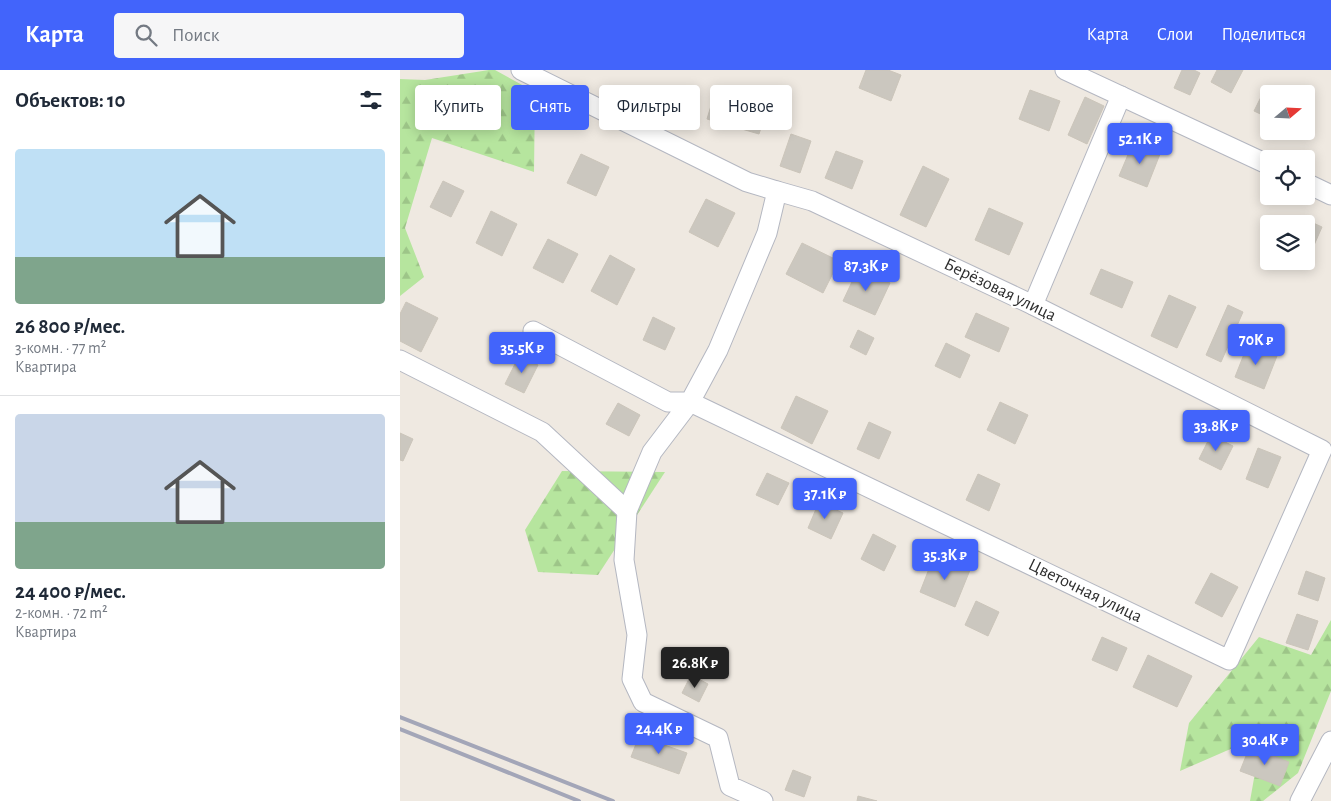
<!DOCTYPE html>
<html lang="ru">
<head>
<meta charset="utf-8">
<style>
	body { margin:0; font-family:"Alegreya Sans",sans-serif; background:#f6f6f7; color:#1f2937; height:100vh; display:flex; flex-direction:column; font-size:19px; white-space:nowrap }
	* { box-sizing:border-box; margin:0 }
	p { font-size:16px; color:#747a83 }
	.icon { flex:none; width:28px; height:28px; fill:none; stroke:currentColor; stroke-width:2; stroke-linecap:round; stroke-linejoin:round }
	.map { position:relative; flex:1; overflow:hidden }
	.drawer { display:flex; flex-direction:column; background:#fff; width:400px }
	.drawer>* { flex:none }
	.banner { position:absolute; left:15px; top:15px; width:475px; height:45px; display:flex; gap:10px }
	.needle { width:32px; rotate:71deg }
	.controls { position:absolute; left:860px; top:15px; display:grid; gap:10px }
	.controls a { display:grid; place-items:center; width:55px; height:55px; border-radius:5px; background:#fff; box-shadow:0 2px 12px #0003; font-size:25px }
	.price { position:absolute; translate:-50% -42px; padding:0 11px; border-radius:5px; background:#4264fb; color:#fff; font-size:16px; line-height:32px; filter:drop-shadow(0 1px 2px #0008) }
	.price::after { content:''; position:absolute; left:50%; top:30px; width:15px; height:11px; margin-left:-8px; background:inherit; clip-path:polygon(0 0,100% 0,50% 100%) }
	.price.selected { background:#222; color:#fff }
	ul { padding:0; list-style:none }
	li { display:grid; align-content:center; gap:10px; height:265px; padding:0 15px }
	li+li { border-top:1px solid #e0e1e3 }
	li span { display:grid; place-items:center; height:155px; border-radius:5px; color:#555 }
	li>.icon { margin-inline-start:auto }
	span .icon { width:90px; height:90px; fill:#fffc; stroke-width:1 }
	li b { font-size:21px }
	h2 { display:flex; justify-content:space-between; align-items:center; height:60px; padding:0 15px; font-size:21px }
	.pill { padding:0 18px; border-radius:5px; background:#fff; box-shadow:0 2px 12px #0003; font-size:18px; line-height:45px }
	.pill.selected { background:#4264fb; color:#fff }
	header { display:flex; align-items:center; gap:30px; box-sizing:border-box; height:70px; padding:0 25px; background:#4264fb; color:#fff }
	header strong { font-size:24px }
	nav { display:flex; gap:28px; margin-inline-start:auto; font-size:18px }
	.search { width:350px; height:45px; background:#f6f6f7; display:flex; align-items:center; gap:12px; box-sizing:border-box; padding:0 18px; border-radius:5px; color:#747a83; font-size:19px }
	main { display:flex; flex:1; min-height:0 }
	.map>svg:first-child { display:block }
	.forest { fill:url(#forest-firs) }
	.building { fill:#cbc7bf; stroke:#cbc5ba }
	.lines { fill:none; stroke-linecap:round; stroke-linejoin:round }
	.minor-casing { stroke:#b4b7c1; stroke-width:21 }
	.minor { stroke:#fff; stroke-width:19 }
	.rail { stroke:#a3a6b8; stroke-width:4 }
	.labels { text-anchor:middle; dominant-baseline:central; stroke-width:4; stroke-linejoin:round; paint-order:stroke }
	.street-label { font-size:18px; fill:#2e2e2e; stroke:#fff }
</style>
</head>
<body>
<header>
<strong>Карта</strong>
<div class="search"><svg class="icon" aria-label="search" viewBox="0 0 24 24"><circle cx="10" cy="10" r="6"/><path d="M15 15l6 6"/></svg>Поиск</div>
<nav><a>Карта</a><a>Слои</a><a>Поделиться</a></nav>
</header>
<main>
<section class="drawer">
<h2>Объектов: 10<svg class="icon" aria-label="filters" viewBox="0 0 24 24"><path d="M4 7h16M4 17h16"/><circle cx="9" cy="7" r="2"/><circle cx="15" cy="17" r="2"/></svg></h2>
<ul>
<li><span style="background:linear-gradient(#bfe0f5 70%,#7fa58c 0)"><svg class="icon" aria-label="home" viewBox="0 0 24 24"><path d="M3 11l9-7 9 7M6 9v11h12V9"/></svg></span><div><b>26 800 ₽/мес.</b><p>3-комн. · 77 m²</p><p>Квартира</p></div></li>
<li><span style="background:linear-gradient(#c9d6e8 70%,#7fa58c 0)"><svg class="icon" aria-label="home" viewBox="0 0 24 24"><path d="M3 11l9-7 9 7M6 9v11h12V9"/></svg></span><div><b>24 400 ₽/мес.</b><p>2-комн. · 72 m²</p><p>Квартира</p></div></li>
</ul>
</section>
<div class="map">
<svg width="931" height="731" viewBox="0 0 931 731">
	<defs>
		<pattern id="forest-firs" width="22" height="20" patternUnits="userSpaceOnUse" patternTransform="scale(1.25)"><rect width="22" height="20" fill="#b6e59e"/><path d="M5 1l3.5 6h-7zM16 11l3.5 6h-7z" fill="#9dc588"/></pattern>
	</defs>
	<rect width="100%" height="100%" fill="#efe9e1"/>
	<g class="forest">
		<polygon points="89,0 95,0 135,22 134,102 32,68 5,158 24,207 0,226 0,9 25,10"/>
		<polygon points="162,401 265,402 198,505 138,502 125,460"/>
		<polygon points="931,550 931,621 898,703 863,731 850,731 856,697 842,674 780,701 789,653 859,567 911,585"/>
	</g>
	<g class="building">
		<polygon points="466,0 488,0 501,5 491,31 459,18"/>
		<polygon points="782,0 794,0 800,3 790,25 774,18"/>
		<polygon points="817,0 843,0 831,23 811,12"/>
		<polygon points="316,19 369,34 359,64 307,49"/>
		<polygon points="865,19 875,24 869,24 869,48 854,41"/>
		<polygon points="630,20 660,31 649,61 619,49"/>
		<polygon points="685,27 704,36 687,74 668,65"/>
		<polygon points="391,64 411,71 400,103 380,96"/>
		<polygon points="733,73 760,84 747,117 719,106"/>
		<polygon points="436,81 463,91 452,119 425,108"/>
		<polygon points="181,84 209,97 196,126 167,113"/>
		<polygon points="523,96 549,109 526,157 500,145"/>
		<polygon points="43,111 64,121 51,147 30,137"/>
		<polygon points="306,129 335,143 318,177 289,162"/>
		<polygon points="589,138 623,153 609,185 575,170"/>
		<polygon points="91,141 117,154 102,186 76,173"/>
		<polygon points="900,147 922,157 911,182 906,180 906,154 898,154"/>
		<polygon points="148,169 178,184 163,213 133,198"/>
		<polygon points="402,173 439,191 423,223 386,204"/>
		<polygon points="210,185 235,199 217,235 191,221"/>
		<polygon points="458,199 490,213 475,245 443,231"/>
		<polygon points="701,199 733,212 722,238 690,224"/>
		<polygon points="769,225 796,237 777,278 751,266"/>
		<polygon points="6,232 38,248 21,282 0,271 0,244"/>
		<polygon points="828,235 843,242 821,292 806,285"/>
		<polygon points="576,243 609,258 599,282 565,267"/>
		<polygon points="253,247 275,258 265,280 243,270"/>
		<polygon points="458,260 474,268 466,285 450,277"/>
		<polygon points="546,273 570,285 560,308 535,296"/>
		<polygon points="848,274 877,286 864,319 835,307"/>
		<polygon points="119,286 138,295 124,323 105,314"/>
		<polygon points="396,326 428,341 412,374 381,358"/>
		<polygon points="600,332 628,345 615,374 587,360"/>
		<polygon points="218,333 240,345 229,366 206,354"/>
		<polygon points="469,352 491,362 479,389 457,379"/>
		<polygon points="0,363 13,369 3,391 0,390"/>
		<polygon points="811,365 833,376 821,400 799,389"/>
		<polygon points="858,378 881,387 868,418 846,409"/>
		<polygon points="367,403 389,413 378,435 356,425"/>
		<polygon points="578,404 600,414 589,441 566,430"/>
		<polygon points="419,432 443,443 431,469 408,458"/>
		<polygon points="473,464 496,476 484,501 461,489"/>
		<polygon points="534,486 570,500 555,537 520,522"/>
		<polygon points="906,501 925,508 918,531 898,524"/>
		<polygon points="811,503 838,517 822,547 795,533"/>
		<polygon points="576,531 599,542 588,566 565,555"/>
		<polygon points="897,544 918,551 908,580 886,573"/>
		<polygon points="702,567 727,578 717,601 692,590"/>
		<polygon points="748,585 792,606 777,637 733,617"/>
		<polygon points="291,605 308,614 299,632 282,623"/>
		<polygon points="239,666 287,683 279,704 231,687"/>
		<polygon points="850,676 889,692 880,716 840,701"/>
		<polygon points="393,700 411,707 404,727 385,720"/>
		<polygon points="458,726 477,731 457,731"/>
	</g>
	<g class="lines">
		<g class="minor-casing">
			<g id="minor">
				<polyline points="121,0 347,112 377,121"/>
				<polyline points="665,0 869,95"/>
				<polyline points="906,113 931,125"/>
				<polyline points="633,235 721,26"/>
				<polyline points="133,261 268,332 290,332 829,590 922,380 633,235 412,131 377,121 367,163 318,280 290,332 252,382 227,441 224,490 237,565 232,609 243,632 318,668 330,716 363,731"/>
				<polyline points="0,290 142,362 227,441"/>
				<polyline points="900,731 931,671"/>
			</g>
		</g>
		<use href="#minor" class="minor"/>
		<g class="rail">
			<polyline points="0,647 213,731"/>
			<polyline points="0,659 179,731"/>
		</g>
	</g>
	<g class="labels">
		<g class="street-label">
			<text transform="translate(600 220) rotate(26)">Берёзовая улица</text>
			<text transform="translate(685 521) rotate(26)">Цветочная улица</text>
		</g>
	</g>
</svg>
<div class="controls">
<a><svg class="needle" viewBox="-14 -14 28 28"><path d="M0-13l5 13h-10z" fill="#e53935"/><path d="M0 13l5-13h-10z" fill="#747a83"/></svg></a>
<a><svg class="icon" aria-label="locate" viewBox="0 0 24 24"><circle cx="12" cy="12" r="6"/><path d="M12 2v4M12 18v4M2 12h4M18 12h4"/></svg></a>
<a><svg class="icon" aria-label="layers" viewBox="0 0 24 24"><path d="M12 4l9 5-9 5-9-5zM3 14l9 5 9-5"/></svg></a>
</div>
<b class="price" style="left:740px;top:95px">52.1K ₽</b>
<b class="price" style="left:466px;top:222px">87.3K ₽</b>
<b class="price" style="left:856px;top:296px">70K ₽</b>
<b class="price" style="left:122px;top:304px">35.5K ₽</b>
<b class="price" style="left:816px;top:382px">33.8K ₽</b>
<b class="price" style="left:425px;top:450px">37.1K ₽</b>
<b class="price" style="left:545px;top:511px">35.3K ₽</b>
<b class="price selected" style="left:295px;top:619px">26.8K ₽</b>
<b class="price" style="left:259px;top:685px">24.4K ₽</b>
<b class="price" style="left:865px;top:696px">30.4K ₽</b>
<div class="banner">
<a class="pill">Купить</a>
<a class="pill selected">Снять</a>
<a class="pill">Фильтры</a>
<a class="pill">Новое</a>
</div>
</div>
</main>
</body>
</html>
